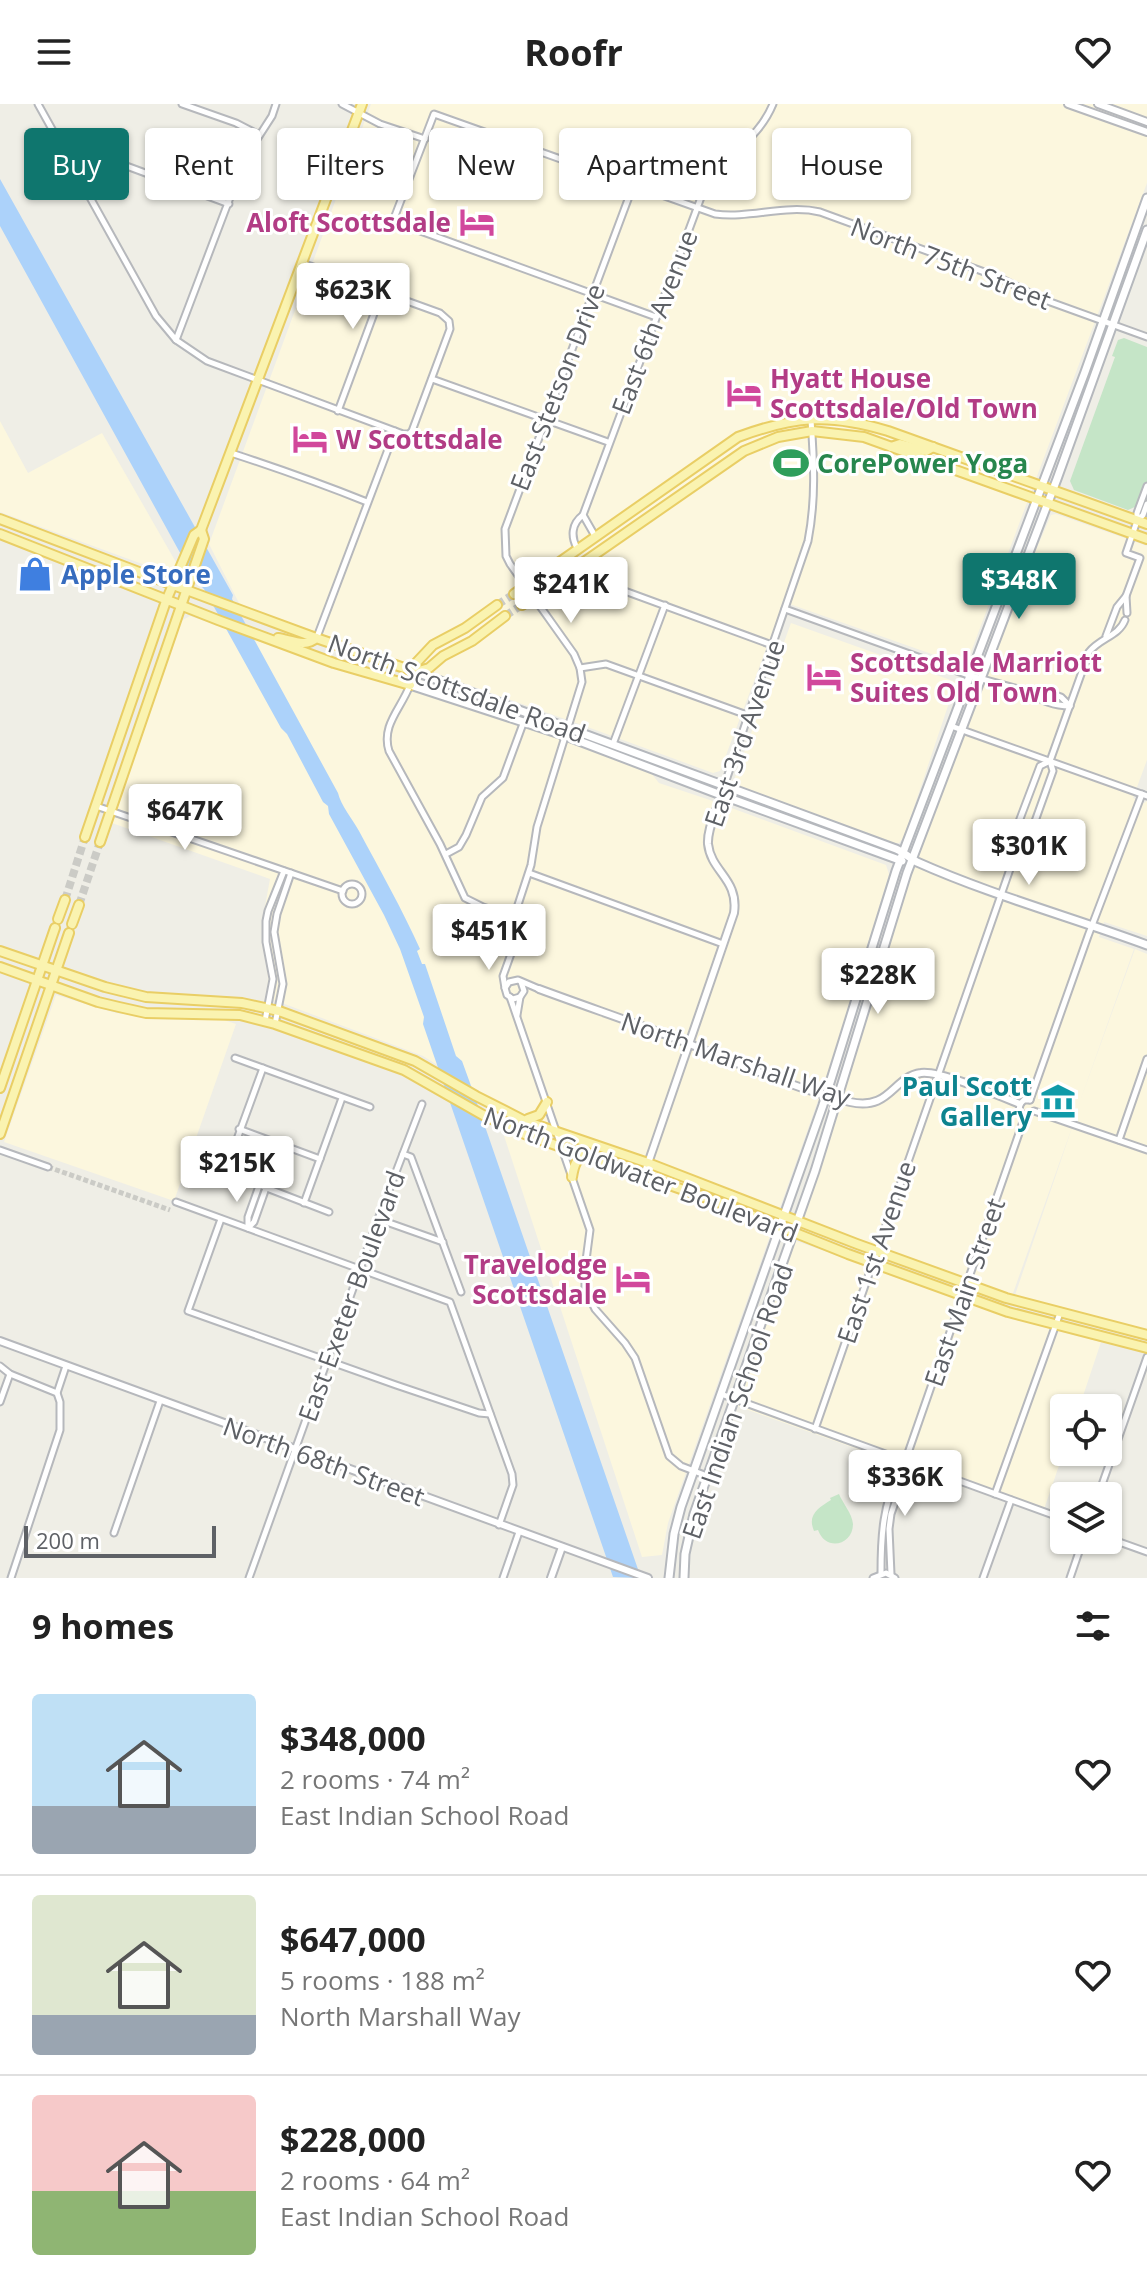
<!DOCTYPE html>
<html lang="en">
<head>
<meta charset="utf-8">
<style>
	body { margin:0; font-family:"Open Sans",sans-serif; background:#f6f6f6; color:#222; height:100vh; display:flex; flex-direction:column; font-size:30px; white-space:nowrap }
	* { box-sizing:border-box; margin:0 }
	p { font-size:26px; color:#767676 }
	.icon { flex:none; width:44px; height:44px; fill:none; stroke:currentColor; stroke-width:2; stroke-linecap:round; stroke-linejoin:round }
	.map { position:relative; height:1474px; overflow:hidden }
	.panel { display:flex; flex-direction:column; background:#fff; flex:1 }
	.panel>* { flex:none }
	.banner { position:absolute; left:24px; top:24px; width:1100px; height:72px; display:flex; gap:16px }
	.buttons { position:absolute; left:1050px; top:1290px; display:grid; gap:16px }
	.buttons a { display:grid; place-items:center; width:72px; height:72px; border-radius:8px; background:#fff; box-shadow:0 2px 6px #0004; font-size:40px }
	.scale { position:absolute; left:24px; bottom:20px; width:192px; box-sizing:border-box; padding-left:8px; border:4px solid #5e6166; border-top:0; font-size:22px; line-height:28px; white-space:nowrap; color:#5e6166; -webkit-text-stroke:6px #fff; paint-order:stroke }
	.price { position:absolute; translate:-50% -68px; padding:0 18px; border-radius:8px; background:#fff; color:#222; font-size:26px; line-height:52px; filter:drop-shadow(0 2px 4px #0008) }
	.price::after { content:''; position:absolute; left:50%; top:48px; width:24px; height:18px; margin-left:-12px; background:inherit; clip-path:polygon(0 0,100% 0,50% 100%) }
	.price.current { background:#0f766e; color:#fff }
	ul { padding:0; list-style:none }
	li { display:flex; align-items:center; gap:24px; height:200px; padding:0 32px }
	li+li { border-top:2px solid #e0e0e0 }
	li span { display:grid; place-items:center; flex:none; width:224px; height:160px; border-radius:8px; color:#555 }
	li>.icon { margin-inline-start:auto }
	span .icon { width:96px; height:96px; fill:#fffc; stroke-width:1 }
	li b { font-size:34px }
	h2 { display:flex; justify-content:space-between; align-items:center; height:96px; padding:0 32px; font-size:34px }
	.chip { padding:0 28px; border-radius:8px; background:#fff; box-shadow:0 2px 6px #0004; font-size:28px; line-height:72px }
	.chip.current { background:#0f766e; color:#fff }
	header { display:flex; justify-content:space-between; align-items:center; height:104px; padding:0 32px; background:#fff; font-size:36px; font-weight:700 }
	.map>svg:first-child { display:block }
	.commercial { fill:#fcf7de }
	.green { fill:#c5e5c7 }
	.water { fill:#acd2fa }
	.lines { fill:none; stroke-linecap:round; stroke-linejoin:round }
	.minor-tunnel { stroke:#cbcbc6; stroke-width:5; stroke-dasharray:5 2.5; stroke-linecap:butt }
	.primary-tunnel { stroke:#cbcbc6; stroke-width:8; stroke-dasharray:8 4; stroke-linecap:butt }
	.minor-casing { stroke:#b6b8bc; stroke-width:9 }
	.tertiary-casing { stroke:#b6b8bc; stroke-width:10 }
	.secondary-casing { stroke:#b5b8bd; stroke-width:11 }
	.primary-casing { stroke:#e9ce65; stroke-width:12 }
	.minor { stroke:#fff; stroke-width:5 }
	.tertiary { stroke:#fff; stroke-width:6 }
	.secondary { stroke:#fff; stroke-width:7 }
	.primary { stroke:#faf3b0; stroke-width:8 }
	.labels { text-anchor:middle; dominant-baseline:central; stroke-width:6; stroke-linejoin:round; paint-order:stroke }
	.hotel-label { font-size:26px; font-weight:bold; fill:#b23c85; stroke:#fff; text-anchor:start }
	.street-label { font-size:26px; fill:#5e6166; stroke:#fff }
	.leisure-label { font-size:26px; font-weight:bold; fill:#27864d; stroke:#fff; text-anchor:start }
	.shop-label { font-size:26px; font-weight:bold; fill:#366cbe; stroke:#fff; text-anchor:start }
	.culture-label { font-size:26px; font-weight:bold; fill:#0d838f; stroke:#fff; text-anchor:end }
</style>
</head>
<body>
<header><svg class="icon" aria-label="menu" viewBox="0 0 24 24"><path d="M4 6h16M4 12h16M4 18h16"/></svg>Roofr<svg class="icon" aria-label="heart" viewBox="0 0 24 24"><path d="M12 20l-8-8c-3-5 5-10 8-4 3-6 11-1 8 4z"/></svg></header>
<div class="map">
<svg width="1147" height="1474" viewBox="0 0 1147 1474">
	<rect width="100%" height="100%" fill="#efeee6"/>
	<g class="commercial">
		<polygon points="371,0 1147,0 1147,79 968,556 960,560 784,498 720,667 713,669 582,621 240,501 209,440"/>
		<polygon points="0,317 28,369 102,329 177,460 172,466 167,469 0,408"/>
		<polygon points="1056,410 1147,442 1147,656 1133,694 1144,699 1147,697 1147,832 1104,818 1099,833 1134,845 1079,1000 1135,845 1147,850 1147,1226 1014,1194 1075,1015 1012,1192 802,1114 910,771 1006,516 1051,411"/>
		<polygon points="190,512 402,584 515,617 651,669 659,679 707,695 886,761 889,770 836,946 668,1419 662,1451 642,1453 492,995 423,952 266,893 268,876 263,813 270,775 112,719 181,517"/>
		<polygon points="791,519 956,578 904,733 899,739 893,739 736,682 733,679"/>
		<polygon points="56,891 116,909 165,915 221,915 236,920 174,1097 4,1038"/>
		<polygon points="796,1137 1039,1222 1101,1238 1079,1304 1064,1304 1064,1347 1042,1411 737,1302"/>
	</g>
	<g class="green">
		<polygon points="1124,234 1147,243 1147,400 1139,397 1137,402 1128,406 1074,386 1070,377 1115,253 1112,252 1118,236"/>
		<path d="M839 1390C843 1400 852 1409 853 1420 853 1441 826 1448 818 1426L814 1427C807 1411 818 1404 831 1396L830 1394Z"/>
	</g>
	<path class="water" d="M0 75 233 491 232 495 338 689C341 702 352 714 359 727 380 766 402 805 420 845L417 847 422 860H425L456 952 462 957 470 979 641 1474 613 1473 423 920 424 913 400 845 384 811 329 710 328 702 323 698 287 630 281 624 204 485 195 476 0 122Z"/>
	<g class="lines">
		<polyline class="minor-tunnel" points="48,1063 170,1106"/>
		<g class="primary-tunnel">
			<polyline points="497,501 514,490"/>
			<polyline points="505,512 522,501"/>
			<polyline points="65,796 85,733"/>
			<polyline points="79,801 100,738"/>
		</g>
		<g class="minor-casing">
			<g id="minor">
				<polyline points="38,0 156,212 176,236 207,257 403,330 409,330 412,327 450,225 449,217 440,209 302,159"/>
				<polyline points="182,0 236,19 259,31"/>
				<polyline points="342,0 380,20 425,35"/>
				<polyline points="66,50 78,44 229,100"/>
				<polyline points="339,62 405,86"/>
				<path d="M656 213 393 117 434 10 715 110C750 115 785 100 820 108L998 173 1042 195 1147 233"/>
				<polyline points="176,236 245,54 272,12 276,0"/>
				<polyline points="432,275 608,338"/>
				<polyline points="338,307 382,188"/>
				<path d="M231 349C277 364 322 380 367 398"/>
				<polyline points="583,411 595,432"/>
				<polyline points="1138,416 1143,411 1147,400"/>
				<path d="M577 444C571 433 571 420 583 411L703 88C721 50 756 41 773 0"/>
				<polyline points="584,457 596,472 611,482 772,541"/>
				<polyline points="1126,492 1127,509"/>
				<polyline points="785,505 968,571 1025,587 1043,587 1061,593 1070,602"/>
				<polyline points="1106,532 1117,503 1126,492 1140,454 1126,449 1137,417 1137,409 1147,382"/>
				<polyline points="317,533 395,327"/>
				<polyline points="580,564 606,560 747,611"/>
				<path d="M410 581C401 605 381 621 389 647L440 740 465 794 483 803 514 813"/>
				<path d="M1028 588C1042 597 1054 602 1070 602"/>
				<polyline points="951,622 1147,692"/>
				<polyline points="613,640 665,501"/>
				<path d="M721 691 808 437C816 396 814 357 811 316"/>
				<polyline points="96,702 343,787"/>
				<path d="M1018 744 1029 734 1053 667 1050 657 1089 548C1100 534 1119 532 1125 516"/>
				<polyline points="446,750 459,743 466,731 482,693 503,674 524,617"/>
				<polyline points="529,769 723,840"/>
				<circle cx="352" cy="790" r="10"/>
				<polyline points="505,884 503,872 512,847 514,813 531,761 537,723 582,578 580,564 574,550 510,460 506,452 505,425 633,82"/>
				<polyline points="510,893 590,1126 585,1164 585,1184 595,1205 625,1239 635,1254 669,1352 681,1362 707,1372"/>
				<polyline points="520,893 513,895 507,891 505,884 509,878 518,876 539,885"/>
				<polyline points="517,911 520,893 524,887 521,878"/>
				<polyline points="265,917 273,875 266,838 266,817 268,807 284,767"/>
				<polyline points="275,920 283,880 274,828 277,810 291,769"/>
				<polyline points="235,954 370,1003"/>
				<polyline points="1030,996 1088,832 1142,690"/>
				<polyline points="1034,1007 1147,1046"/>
				<polyline points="1025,1012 1019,1007 1020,1000 1024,996 1030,996"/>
				<polyline points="239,1025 320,1055"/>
				<polyline points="1119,1036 1147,955"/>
				<polyline points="0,1046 48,1063"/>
				<polyline points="403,1050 411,1053 461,1188"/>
				<polyline points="199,1058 329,1108"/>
				<polyline points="225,1068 263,964"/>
				<polyline points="176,1098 450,1198 512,1370 513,1381 499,1421"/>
				<polyline points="304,1099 342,994"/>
				<polyline points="221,1115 188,1207 396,1281 479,1309 490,1310"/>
				<polyline points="378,1115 443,1138"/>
				<polyline points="248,1123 248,1113 259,1082"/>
				<polyline points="248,1124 254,1118 266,1084"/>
				<polyline points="0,1262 10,1270 57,1289 60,1298 60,1326 11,1474"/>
				<polyline points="57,1289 66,1262"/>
				<polyline points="721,1290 1064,1415"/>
				<polyline points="0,1298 10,1270"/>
				<polyline points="815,1325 1017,745 1015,728 1040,662 1050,657"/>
				<polyline points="995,1390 1060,1209"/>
				<polyline points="1098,1392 1147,1253"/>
				<polyline points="114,1429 160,1297"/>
				<polyline points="1108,1434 1147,1448"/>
				<path d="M881 1469C881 1430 883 1402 899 1366L904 1363"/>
				<polyline points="891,1470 889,1425 891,1410 905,1370 904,1363 908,1349 1025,1012"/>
				<polyline points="249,1474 378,1115 422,1000"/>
				<polyline points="503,1474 519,1428"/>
				<polyline points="873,1474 886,1469 895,1474"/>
				<polyline points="983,1474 1011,1396"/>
				<polyline points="1070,1474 1083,1436"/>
			</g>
		</g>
		<g class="tertiary-casing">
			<g id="tertiary">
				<polyline points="1068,0 1147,28"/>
				<polyline points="1098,0 1147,18"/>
				<path d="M539 885C585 902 632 918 677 935 733 957 792 984 850 998 891 1007 892 973 921 969 939 966 1000 992 1020 1000"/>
				<path d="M644 1071 734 809C739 775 711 768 708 740 707 724 717 707 721 691"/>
				<polyline points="0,1237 648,1474"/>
				<polyline points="551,1474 562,1443"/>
			</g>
		</g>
		<g class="secondary-casing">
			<g id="secondary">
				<path d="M416 568 896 745C904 748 909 754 917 758 991 791 1071 813 1147 841"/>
				<polyline points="410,581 566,632 721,691 902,757"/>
				<polyline points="669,1474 674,1430 681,1403 823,1001 896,767 1085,268 1147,94"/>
				<polyline points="684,1474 685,1450 694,1410 815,1067 907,769 1057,375 1147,126"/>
			</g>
		</g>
		<g class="primary-casing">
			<g id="primary">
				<polyline points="891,343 900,340 926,347 933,343"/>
				<polyline points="0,415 181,484 316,534 416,568"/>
				<polyline points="0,430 218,516 334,559 410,581 416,568 417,558 433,541 465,524 497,501"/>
				<path d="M514 490 738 333C795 312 829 309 888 327L1147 420"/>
				<polyline points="522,501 744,347 778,333 812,327 864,333 1147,435"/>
				<path d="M278 534C291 536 306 544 316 534"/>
				<polyline points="416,568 429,564 443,552 472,537 505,512"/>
				<polyline points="85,733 166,497 194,431 201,426 362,0"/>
				<polyline points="100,738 204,435 201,426"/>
				<polyline points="58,815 65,796"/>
				<polyline points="72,820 79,801"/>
				<polyline points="0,847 105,883 146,893 242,899 279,907 415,957 476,992 525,1017 648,1059 857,1140 1006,1194 1147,1231"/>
				<polyline points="0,863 98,898 119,903 146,909 240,911 275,920 404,966 483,1011 527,1031 718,1098 848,1150 1008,1208 1147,1244"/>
				<polyline points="0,984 55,824"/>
				<polyline points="528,1015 539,1011 547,998"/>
				<polyline points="0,1030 69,829"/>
				<path d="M572 1073C574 1061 576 1052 590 1052"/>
			</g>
		</g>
		<use href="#minor" class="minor"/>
		<use href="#tertiary" class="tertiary"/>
		<use href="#secondary" class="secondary"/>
		<use href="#primary" class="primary"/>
	</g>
	<defs>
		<g id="hotel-bare" transform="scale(2.76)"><path d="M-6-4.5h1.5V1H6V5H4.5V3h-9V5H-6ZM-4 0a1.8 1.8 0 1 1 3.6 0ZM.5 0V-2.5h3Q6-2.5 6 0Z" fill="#d1479c" stroke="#fff" stroke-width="2.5" paint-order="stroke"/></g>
		<g id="stadium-bare" transform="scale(2.76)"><path d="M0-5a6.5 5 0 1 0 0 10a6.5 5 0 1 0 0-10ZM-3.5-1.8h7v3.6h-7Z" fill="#2e9e5b" stroke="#fff" stroke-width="2.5" paint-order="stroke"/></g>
		<g id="shop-bare" transform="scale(2.76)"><path d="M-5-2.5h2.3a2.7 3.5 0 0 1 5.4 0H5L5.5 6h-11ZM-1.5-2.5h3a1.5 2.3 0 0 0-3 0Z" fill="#3f7fe0" stroke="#fff" stroke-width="2.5" paint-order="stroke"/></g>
		<g id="museum-bare" transform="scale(2.76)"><path d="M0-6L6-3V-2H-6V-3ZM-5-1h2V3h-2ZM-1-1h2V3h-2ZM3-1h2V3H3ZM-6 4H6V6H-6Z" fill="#0f9aa8" stroke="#fff" stroke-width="2.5" paint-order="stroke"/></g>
	</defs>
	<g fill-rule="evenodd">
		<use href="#hotel-bare" x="477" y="118"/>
		<use href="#hotel-bare" x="744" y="289"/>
		<use href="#hotel-bare" x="310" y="335"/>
		<use href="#stadium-bare" x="791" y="359"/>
		<use href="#shop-bare" x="35" y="470"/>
		<use href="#hotel-bare" x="824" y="573"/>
		<use href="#museum-bare" x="1058" y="997"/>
		<use href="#hotel-bare" x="633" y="1175"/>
	</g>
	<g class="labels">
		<g class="hotel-label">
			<text x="451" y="118" text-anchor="end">Aloft Scottsdale</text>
			<text x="770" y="274">Hyatt House<tspan x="770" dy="30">Scottsdale/Old Town</tspan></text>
			<text x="336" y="335">W Scottsdale</text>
			<text x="850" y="558">Scottsdale Marriott<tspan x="850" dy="30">Suites Old Town</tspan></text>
			<text x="607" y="1160" text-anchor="end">Travelodge<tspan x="607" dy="30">Scottsdale</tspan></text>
		</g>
		<g class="street-label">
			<text transform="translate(951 159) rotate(21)">North 75th Street</text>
			<text transform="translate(654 218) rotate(-69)">East 6th Avenue</text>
			<text transform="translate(557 283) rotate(-69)">East Stetson Drive</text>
			<text transform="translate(457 584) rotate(20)">North Scottsdale Road</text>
			<text transform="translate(744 629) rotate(-71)">East 3rd Avenue</text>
			<text transform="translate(736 955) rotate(19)">North Marshall Way</text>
			<text transform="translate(641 1070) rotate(21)">North Goldwater Boulevard</text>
			<text transform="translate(876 1148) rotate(-71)">East 1st Avenue</text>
			<text transform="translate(964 1188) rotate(-71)">East Main Street</text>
			<text transform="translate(351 1192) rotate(-70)">East Exeter Boulevard</text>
			<text transform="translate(737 1297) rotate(-71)">East Indian School Road</text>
			<text transform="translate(324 1357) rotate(20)">North 68th Street</text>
		</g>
		<g class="leisure-label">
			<text x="817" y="359">CorePower Yoga</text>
		</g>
		<g class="shop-label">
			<text x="61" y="470">Apple Store</text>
		</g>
		<g class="culture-label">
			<text x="1032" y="982">Paul Scott<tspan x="1032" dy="30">Gallery</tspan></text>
		</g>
	</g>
</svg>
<div class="buttons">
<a><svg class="icon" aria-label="locate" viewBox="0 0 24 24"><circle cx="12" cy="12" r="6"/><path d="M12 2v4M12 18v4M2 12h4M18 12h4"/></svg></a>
<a><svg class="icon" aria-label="layers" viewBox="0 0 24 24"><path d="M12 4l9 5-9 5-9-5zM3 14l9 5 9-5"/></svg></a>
</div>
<div class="scale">200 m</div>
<b class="price" style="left:353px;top:227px">$623K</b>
<b class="price current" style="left:1019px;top:517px">$348K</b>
<b class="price" style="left:571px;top:521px">$241K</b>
<b class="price" style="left:185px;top:748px">$647K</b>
<b class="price" style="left:1029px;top:783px">$301K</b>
<b class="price" style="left:489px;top:868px">$451K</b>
<b class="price" style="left:878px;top:912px">$228K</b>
<b class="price" style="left:237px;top:1100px">$215K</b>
<b class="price" style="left:905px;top:1414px">$336K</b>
<div class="banner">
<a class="chip current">Buy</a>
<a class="chip">Rent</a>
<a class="chip">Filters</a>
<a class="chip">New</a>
<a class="chip">Apartment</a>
<a class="chip">House</a>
</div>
</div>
<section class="panel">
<h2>9 homes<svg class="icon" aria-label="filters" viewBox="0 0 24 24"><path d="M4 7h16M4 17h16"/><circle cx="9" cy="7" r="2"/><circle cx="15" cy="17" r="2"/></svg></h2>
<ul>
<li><span style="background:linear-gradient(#bfe0f5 70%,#9aa5b1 0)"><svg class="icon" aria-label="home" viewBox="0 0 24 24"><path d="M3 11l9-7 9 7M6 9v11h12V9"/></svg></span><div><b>$348,000</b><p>2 rooms · 74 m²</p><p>East Indian School Road</p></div><svg class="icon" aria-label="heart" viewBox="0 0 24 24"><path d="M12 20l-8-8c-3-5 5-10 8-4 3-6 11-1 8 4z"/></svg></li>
<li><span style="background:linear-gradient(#dfe7d0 75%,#9aa5b1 0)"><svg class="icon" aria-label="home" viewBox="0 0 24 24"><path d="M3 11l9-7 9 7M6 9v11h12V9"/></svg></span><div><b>$647,000</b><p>5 rooms · 188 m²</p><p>North Marshall Way</p></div><svg class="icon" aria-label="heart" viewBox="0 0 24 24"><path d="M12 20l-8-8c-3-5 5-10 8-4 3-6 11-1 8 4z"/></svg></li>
<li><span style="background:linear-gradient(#f6c9c9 60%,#8fb573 0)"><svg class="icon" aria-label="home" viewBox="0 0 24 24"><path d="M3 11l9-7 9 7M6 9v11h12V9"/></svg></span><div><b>$228,000</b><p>2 rooms · 64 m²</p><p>East Indian School Road</p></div><svg class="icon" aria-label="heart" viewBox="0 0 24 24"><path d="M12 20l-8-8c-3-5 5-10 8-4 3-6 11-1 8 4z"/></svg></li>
</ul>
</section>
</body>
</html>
